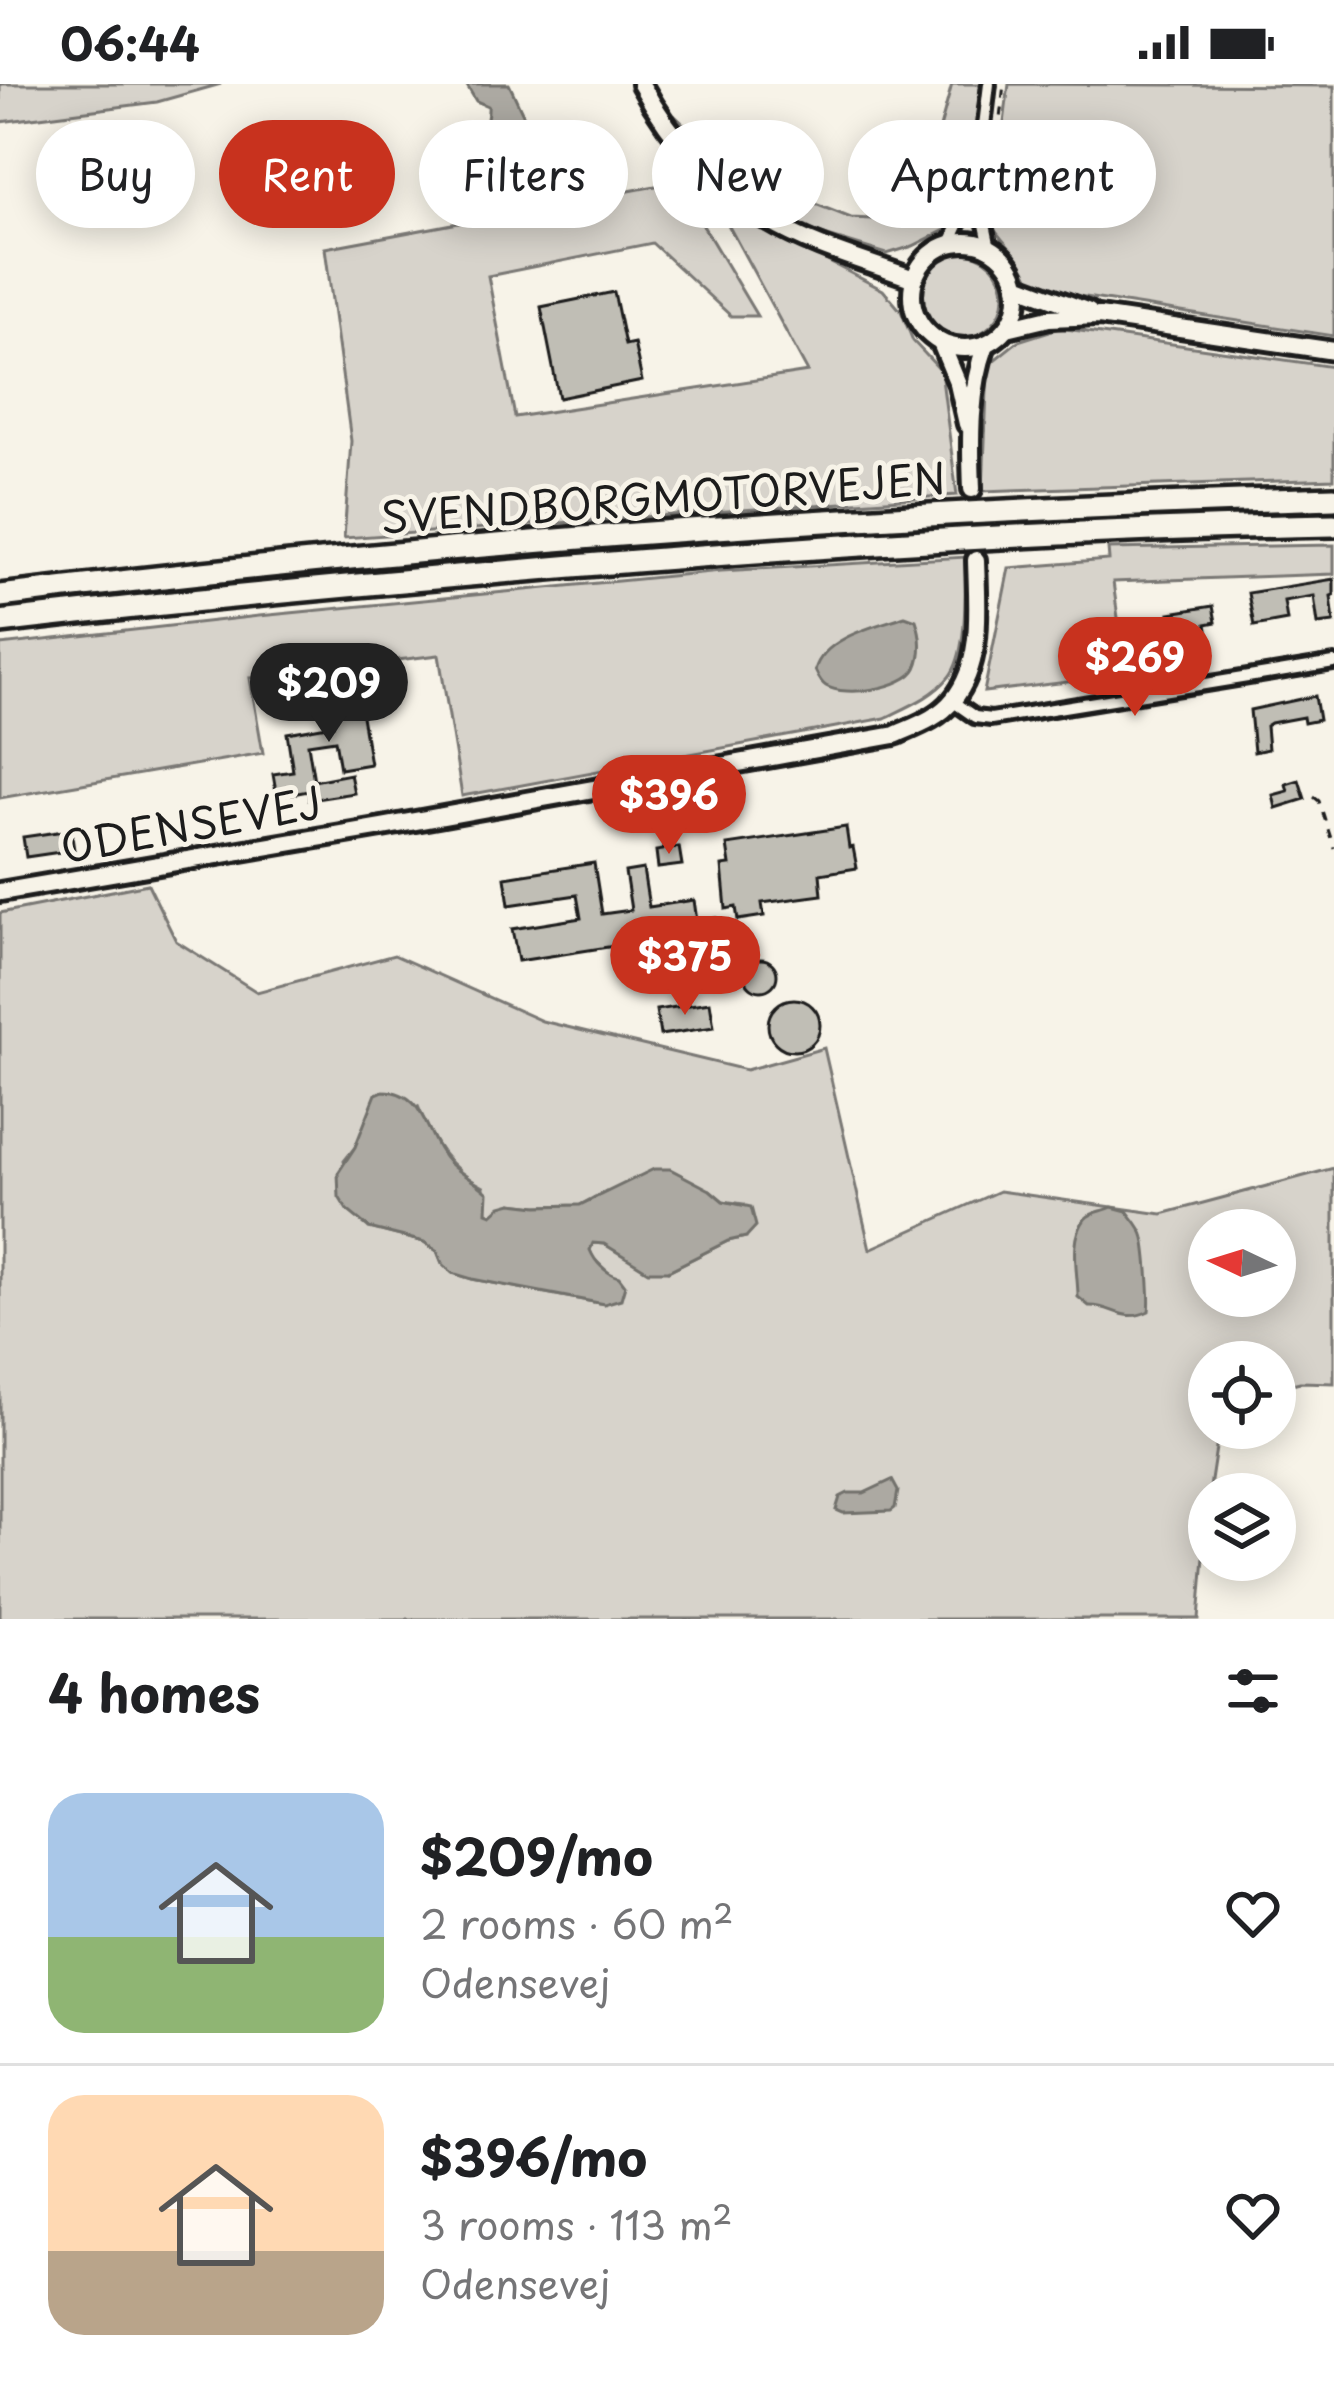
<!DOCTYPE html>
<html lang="en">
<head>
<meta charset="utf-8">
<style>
	body { margin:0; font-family:"Playpen Sans",sans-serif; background:#f2f2f2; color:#202124; height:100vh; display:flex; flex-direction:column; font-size:45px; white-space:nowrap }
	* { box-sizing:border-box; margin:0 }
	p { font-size:39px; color:#757577 }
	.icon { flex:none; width:66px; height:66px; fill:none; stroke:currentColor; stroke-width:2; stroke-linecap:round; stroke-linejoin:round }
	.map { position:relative; height:1535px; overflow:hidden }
	.sheet { display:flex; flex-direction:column; background:#fff; flex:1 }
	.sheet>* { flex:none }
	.hud { position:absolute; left:36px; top:36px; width:1263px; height:108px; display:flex; gap:24px }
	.needle { width:78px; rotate:274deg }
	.buttons { position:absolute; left:1188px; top:1125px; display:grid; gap:24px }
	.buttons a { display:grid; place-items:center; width:108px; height:108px; border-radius:50%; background:#fff; box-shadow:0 6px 30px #0003; font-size:60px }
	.price { position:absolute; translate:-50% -102px; padding:0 27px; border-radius:42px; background:#c8321e; color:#fff; font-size:39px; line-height:78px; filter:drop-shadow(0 3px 6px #0008) }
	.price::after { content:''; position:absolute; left:50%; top:72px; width:36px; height:27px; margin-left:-18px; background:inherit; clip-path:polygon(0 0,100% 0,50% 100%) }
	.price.selected { background:#222; color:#fff }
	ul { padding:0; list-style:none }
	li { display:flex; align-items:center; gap:36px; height:300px; padding:0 48px }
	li+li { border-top:3px solid #e0e0e0 }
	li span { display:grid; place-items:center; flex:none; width:336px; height:240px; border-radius:36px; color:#555 }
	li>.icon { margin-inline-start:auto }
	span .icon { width:144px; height:144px; fill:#fffc; stroke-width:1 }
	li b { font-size:51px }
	h2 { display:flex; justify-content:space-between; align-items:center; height:144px; padding:0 48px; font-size:51px }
	.tag { padding:0 42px; border-radius:54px; background:#fff; box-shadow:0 6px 30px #0003; font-size:42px; line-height:108px }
	.tag.selected { background:#c8321e; color:#fff }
	.status { display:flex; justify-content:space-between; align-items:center; height:84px; padding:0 60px; background:#fff; direction:ltr }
	.status svg { height:33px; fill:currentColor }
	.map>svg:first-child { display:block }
	.green { fill:#d7d3cb; stroke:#7a7874; stroke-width:3; fill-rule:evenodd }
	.water { fill:#aca9a2; stroke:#72716c; stroke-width:3 }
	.building { fill:#c0beb5; stroke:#1c1c1c; stroke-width:3 }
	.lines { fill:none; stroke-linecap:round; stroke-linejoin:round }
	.street-casing { stroke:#1c1c1c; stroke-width:20 }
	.secondary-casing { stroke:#1c1c1c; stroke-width:26 }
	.highway-casing { stroke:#1c1c1c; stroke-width:30 }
	.path { stroke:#1c1c1c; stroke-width:3; stroke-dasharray:9 9; stroke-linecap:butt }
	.street { stroke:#f7f3e8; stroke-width:10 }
	.secondary { stroke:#f7f3e8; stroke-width:16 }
	.highway { stroke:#f7f3e8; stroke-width:21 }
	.labels { text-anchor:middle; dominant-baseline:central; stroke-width:10; stroke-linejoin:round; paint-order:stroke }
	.street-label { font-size:42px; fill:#1c1c1c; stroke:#f7f3e8 }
</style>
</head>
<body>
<div class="status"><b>06:44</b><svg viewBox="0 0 49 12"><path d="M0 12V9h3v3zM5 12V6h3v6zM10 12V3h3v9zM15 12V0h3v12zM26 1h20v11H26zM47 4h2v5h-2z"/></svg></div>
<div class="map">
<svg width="1334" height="1535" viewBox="0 0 1334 1535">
	<rect width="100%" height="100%" fill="#f7f3e8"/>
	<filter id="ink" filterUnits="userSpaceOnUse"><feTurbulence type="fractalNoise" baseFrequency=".00833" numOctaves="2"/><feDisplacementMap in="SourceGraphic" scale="24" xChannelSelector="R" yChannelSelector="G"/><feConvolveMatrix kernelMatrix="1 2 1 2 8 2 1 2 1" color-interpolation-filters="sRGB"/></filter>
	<g filter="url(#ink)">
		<g class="green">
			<polygon points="0,0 221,0 157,18 0,38"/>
			<polygon points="952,0 981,0 969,87 957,117 951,143 913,162 887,170 821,150 746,114 692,68 674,31 736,89 851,134 893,136 922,110"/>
			<path d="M1009 0 1334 2V252L1060 209 1033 202C1022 173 1008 165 991 141Z"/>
			<polygon points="677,98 757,232 731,232 652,159 488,192 515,333 808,288 726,137 728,122 735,129 883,206 901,227 913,257 941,287 957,411 344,454 351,357 325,164"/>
			<circle cx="962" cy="211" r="42"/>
			<polygon points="1059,244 1334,283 1334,395 983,407 988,281 1018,257"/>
			<polygon points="1334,461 1334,490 1113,498 1126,591 984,608 1009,484 1109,476 1108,465"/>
			<path d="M966 473C964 505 969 568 949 593 933 613 907 623 885 634L462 712 439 571 250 594 263 669 0 714V561L259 532 721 487Z"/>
			<path d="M148 800 176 857 257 908 394 871 542 937 746 986 824 964 870 1165 999 1107 1162 1130 1334 1084V1299L1300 1298 1275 1304V1278H1209V1344H1219L1209 1410 1199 1535H0V829ZM418 1022C432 1057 448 1086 484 1103L487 1128 493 1131 512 1119 538 1122 580 1121 604 1108 710 1106 723 1117 744 1120 746 1153 728 1157 668 1187 604 1160 593 1159 590 1166 593 1174 610 1190 604 1220 472 1195 453 1189 442 1179 437 1167 424 1158 369 1144 344 1077 355 1063ZM1209 1146H1275V1212H1209Z"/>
		</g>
		<g class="water">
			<path d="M466 0H509C519 20 527 45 543 60 552 69 559 68 565 79 560 94 549 94 535 99 499 109 482 84 485 50 485 39 489 32 488 22L476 17Z"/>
			<path d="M905 532 916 536C921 550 923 570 916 584 906 604 845 614 826 602 820 598 818 592 815 586 824 553 876 542 905 532Z"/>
			<path d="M383 1007C427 1007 424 1053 450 1080 461 1091 477 1098 488 1109L487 1128 492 1130 501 1122 512 1119 538 1122 580 1121 654 1085H670L710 1106 723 1117 751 1123 756 1142 746 1153 728 1157 668 1187H648L604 1160 593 1159 590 1166C595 1178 605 1189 619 1193L625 1201 621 1215 604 1220 472 1195 452 1189 442 1179 437 1167 424 1158 369 1144 347 1126 339 1113 338 1089 355 1063 376 1010Z"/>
			<path d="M1112 1123 1127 1127C1133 1135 1142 1144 1144 1154 1147 1167 1151 1216 1149 1227 1123 1240 1113 1221 1089 1222L1078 1213C1078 1189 1069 1156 1085 1135 1092 1127 1103 1128 1112 1123Z"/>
			<polygon points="892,1396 898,1407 895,1424 891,1427 843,1429 836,1426 840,1413 848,1409 864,1409"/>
		</g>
		<g class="building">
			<polygon points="614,208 625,261 634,259 642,297 559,314 541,223"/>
			<polygon points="1334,495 1334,511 1331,512 1334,538 1318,540 1314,512 1284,517 1287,536 1254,542 1248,509"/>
			<polygon points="1213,522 1216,538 1206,540 1212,574 1178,580 1170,529"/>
			<polygon points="1149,543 1155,577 1143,579 1139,558 1127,560 1125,547"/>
			<polygon points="355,590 370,680 340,685 335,656 308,660 314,697 350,690 354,709 309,716 308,707 277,713 273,690 293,687 287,649 333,641 325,595"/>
			<polygon points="1315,612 1319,636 1304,639 1303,633 1271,639 1266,642 1268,665 1254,668 1250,626"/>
			<polygon points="1299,696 1305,715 1276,724 1273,711 1288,707 1286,700"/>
			<polygon points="846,743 849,764 853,763 857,784 820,790 822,811 762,819 764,832 738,836 736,823 726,825 722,782 730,781 727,761"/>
			<polygon points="71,746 74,766 26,773 23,753"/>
			<polygon points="665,760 671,764 679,763 682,781 658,784 656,767 663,766"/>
			<polygon points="594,779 602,830 631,826 625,788 643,785 649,823 694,816 697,837 716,834 718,848 698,851 696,840 619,852 621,861 518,877 512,845 581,834 577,811 509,821 505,793"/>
			<circle cx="761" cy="891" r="16"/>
			<circle cx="794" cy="941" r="26"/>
			<polygon points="710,918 714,943 660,951 656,926"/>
		</g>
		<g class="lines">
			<g class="street-casing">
				<g id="street">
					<polyline points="977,103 990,164"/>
					<polyline points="949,161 977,101 989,0"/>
					<polyline points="952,617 975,633 991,635 1334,579"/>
				</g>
			</g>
			<g class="secondary-casing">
				<g id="secondary">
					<path d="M641 0C671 55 713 103 767 136 812 163 865 177 914 195"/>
					<circle cx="965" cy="211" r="53"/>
					<polyline points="1017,201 1089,228"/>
					<polyline points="1007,244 1049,234 1099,232 1334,267"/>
					<polyline points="941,259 958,300 967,340"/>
					<path d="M972 405C970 356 969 307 986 260"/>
					<path d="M0 808 382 743 895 651C915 642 939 634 953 616 984 578 977 522 976 476"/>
				</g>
			</g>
			<g class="highway-casing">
				<g id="highway">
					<path d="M0 512C442 458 888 427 1334 414"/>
					<path d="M0 538C160 519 320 504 480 490 764 465 1049 446 1334 441"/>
				</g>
			</g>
			<g class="path">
				<polyline points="992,104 1004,0"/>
				<polyline points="1314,713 1319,717 1334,764"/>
			</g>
			<use href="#street" class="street"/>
			<use href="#secondary" class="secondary"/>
			<use href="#highway" class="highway"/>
		</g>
	</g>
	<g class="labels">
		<g class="street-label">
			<text transform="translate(663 412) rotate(-4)">SVENDBORGMOTORVEJEN</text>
			<text transform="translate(191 739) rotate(-10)">ODENSEVEJ</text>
		</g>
	</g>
</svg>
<div class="buttons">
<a><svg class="needle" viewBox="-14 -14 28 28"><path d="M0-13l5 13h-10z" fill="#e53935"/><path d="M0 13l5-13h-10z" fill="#757577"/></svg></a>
<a><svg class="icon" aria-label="locate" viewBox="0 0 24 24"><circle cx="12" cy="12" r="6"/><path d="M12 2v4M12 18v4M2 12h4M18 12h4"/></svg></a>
<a><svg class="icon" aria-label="layers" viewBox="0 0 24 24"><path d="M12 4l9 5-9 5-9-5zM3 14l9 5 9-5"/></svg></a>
</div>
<b class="price" style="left:1135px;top:635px">$269</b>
<b class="price selected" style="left:329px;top:661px">$209</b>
<b class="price" style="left:669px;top:773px">$396</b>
<b class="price" style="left:685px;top:934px">$375</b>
<div class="hud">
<a class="tag">Buy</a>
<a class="tag selected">Rent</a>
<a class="tag">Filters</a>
<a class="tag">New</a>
<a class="tag">Apartment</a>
</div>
</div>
<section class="sheet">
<h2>4 homes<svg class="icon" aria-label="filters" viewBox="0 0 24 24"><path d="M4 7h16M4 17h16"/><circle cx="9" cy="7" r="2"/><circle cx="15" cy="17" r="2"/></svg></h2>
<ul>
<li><span style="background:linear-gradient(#a9c7e8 60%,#8fb573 0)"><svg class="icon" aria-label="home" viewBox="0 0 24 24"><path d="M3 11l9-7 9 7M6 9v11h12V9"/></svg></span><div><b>$209/mo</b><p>2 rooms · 60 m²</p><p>Odensevej</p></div><svg class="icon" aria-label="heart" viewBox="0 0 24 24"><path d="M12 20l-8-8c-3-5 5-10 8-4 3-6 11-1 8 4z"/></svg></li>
<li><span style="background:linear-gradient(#ffd9b3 65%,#b9a48a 0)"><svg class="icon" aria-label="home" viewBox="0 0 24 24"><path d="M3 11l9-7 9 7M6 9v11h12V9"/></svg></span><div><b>$396/mo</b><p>3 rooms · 113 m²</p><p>Odensevej</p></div><svg class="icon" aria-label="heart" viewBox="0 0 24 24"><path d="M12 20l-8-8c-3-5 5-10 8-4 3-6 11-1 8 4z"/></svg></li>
</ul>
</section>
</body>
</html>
